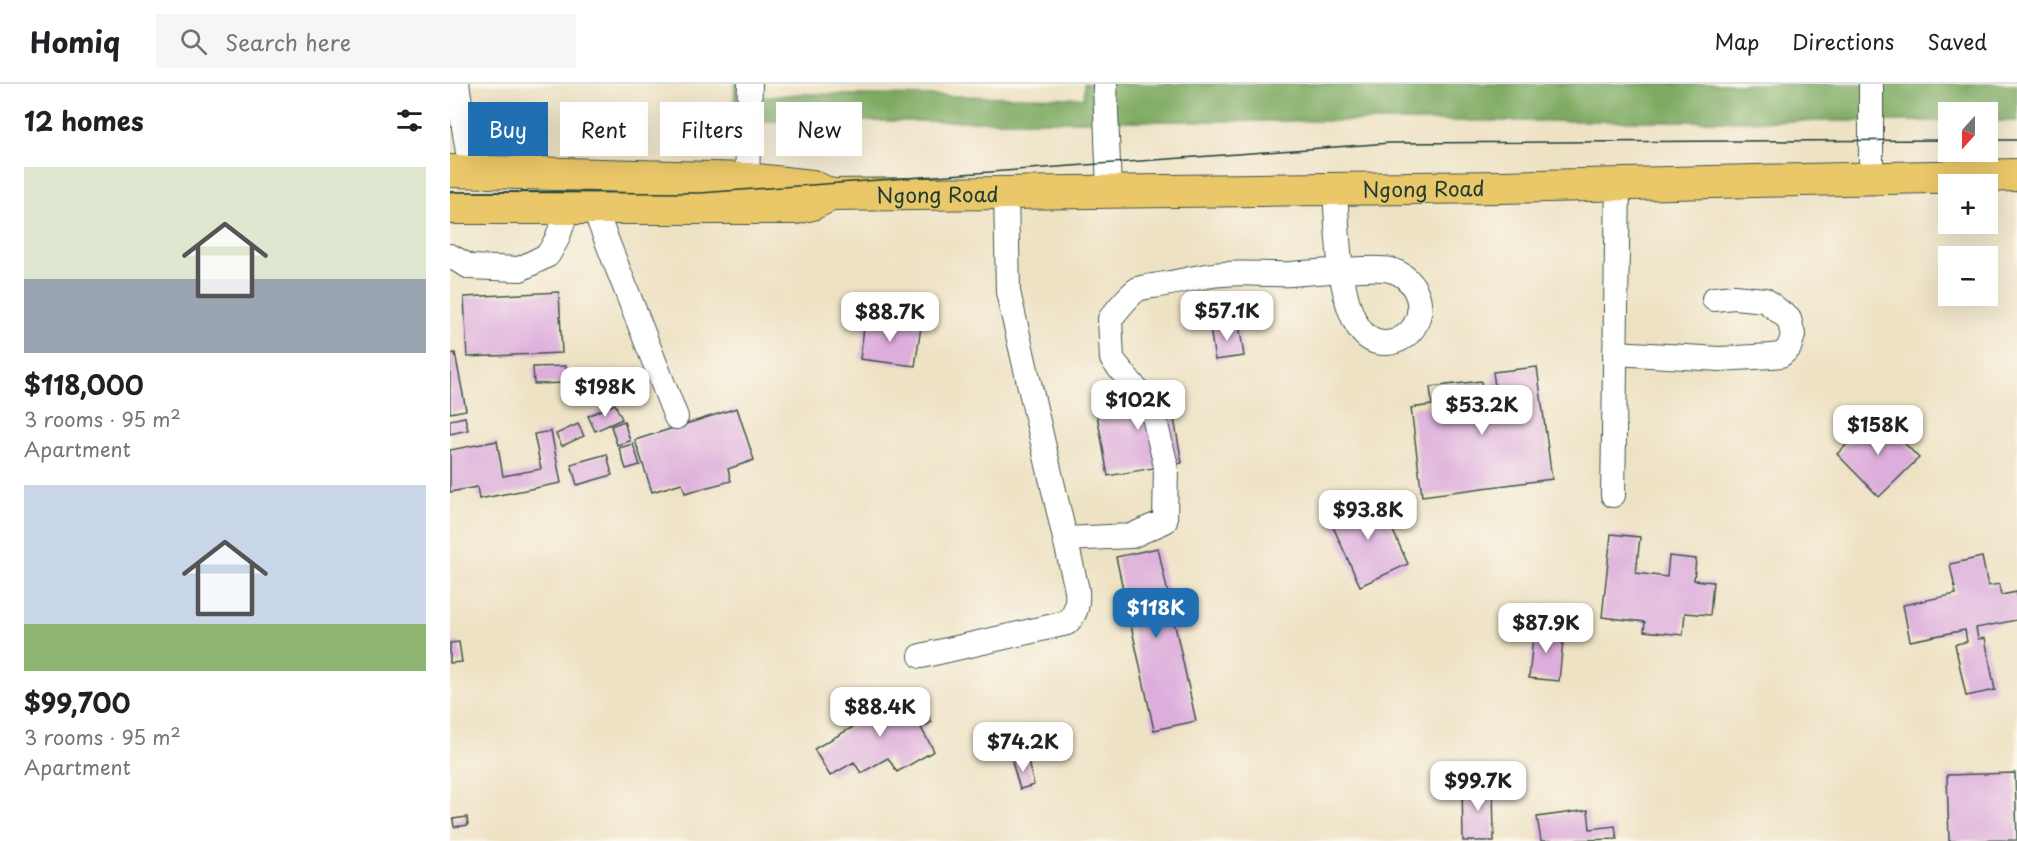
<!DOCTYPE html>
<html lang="en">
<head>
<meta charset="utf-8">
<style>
	body { margin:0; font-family:"Playpen Sans",sans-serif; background:#f6f6f6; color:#202124; height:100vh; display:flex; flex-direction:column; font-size:22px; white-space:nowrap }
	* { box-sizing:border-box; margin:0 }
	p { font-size:20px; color:#757577 }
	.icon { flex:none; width:33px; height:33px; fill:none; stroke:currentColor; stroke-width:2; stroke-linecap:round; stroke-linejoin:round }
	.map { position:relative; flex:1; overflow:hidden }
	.details { display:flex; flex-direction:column; background:#fff; width:450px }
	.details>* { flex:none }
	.top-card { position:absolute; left:18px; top:18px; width:570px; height:54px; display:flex; gap:12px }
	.needle { width:39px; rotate:201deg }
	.fabs { position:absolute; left:1488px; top:18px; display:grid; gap:12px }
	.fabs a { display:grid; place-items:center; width:60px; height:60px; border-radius:0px; background:#fff; box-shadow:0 6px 24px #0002; font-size:30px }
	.price { position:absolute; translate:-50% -51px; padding:0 14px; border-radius:12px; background:#fff; color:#222; font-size:20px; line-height:39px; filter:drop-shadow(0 2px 3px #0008) }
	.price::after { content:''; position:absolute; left:50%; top:36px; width:18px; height:14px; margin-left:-9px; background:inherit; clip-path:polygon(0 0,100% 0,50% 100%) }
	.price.on { background:#1f6fb2; color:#fff }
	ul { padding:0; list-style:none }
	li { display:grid; align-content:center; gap:12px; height:318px; padding:0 24px }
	li span { display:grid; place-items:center; height:186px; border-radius:0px; color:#555 }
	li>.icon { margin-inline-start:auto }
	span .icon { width:108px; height:108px; fill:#fffc; stroke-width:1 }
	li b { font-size:26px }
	h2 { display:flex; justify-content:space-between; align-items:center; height:72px; padding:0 24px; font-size:26px }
	.tag { padding:0 21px; border-radius:0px; background:#fff; box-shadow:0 6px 24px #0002; font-size:21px; line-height:54px }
	.tag.on { background:#1f6fb2; color:#fff }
	header { display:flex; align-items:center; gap:36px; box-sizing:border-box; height:84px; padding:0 30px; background:#fff; border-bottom:2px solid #e0e0e0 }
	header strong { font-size:28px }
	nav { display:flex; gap:33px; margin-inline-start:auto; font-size:21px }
	.search { width:420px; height:54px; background:#f6f6f6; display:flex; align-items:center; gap:15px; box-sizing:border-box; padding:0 21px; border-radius:0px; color:#757577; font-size:22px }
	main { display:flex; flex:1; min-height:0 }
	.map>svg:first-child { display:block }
	.forest { fill:#7eaa62; stroke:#4e744b; stroke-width:1.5 }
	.building { fill:#ddaddc }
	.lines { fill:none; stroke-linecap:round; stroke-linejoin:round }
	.minor-casing { stroke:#3e564a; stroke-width:26 }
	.major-casing { stroke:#3e564a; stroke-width:34 }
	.minor { stroke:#fff; stroke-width:24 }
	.major { stroke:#eac769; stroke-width:32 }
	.tram { stroke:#1f3d34; stroke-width:1.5 }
	.labels { text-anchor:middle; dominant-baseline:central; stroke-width:6; stroke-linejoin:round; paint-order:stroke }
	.street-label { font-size:21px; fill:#1f3d34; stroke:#fbf7ec }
</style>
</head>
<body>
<header>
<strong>Homiq</strong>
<div class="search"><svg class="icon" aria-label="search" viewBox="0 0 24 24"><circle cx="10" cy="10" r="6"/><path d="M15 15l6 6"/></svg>Search here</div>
<nav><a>Map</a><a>Directions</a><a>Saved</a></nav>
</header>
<main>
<section class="details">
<h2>12 homes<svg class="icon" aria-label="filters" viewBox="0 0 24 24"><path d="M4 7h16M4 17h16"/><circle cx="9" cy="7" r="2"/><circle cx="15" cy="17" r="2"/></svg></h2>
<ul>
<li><span style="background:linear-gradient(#dfe7d0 60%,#9aa5b1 0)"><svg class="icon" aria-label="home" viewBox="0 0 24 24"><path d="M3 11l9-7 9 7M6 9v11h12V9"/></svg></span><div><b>$118,000</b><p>3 rooms · 95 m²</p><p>Apartment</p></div></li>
<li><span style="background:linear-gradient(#c9d6e8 75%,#8fb573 0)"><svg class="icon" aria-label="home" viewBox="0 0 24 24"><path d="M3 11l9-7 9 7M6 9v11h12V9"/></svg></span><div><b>$99,700</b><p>3 rooms · 95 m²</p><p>Apartment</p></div></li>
</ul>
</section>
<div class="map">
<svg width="1567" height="757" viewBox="0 0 1567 757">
	<rect width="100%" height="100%" fill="#fbf7ec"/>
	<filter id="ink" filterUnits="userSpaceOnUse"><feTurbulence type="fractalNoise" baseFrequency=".0167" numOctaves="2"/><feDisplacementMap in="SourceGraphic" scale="12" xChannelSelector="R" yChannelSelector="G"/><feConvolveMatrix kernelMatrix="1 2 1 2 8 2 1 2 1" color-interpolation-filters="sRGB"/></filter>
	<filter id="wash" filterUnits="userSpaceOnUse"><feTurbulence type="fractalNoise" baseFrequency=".008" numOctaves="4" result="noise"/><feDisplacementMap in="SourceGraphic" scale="24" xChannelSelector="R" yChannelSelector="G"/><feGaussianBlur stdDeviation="1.35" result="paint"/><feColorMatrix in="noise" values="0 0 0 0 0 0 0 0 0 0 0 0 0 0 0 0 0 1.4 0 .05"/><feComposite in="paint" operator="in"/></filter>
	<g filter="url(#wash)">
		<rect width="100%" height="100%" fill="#eee2c4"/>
		<polygon class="forest" points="285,0 294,0 293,16 347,10 634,14 634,0 1567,0 1567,37 1538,37 1538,28 1498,28 1498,37 284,37"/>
		<g id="blocks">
			<g class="building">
				<polygon points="109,208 112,269 17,273 14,213"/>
				<polygon points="415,236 471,243 465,282 410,275"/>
				<polygon points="789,240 794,272 765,276 760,244"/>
				<polygon points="5,269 16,326 0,329 0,270"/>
				<polygon points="116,282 116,299 84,300 83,283"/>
				<polygon points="1087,283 1102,395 972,412 961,324 982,321 980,303 1031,297 1035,328 1048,326 1043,288"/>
				<polygon points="718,301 732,379 658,392 644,314"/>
				<polygon points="165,320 172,335 145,347 138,332"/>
				<polygon points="287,324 304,376 278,385 281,397 235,409 232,399 202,408 185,356"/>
				<polygon points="1427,331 1469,374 1429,413 1387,370"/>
				<polygon points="15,333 18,346 0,350 0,336"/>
				<polygon points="174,337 180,357 167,361 161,342"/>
				<polygon points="128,340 134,352 112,362 106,350"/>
				<polygon points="101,347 111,399 29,415 27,403 0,408 0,366 47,357 53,392 91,385 84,350"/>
				<polygon points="183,360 190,381 176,385 169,364"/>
				<polygon points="157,370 162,391 127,401 121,380"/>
				<polygon points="927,412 958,480 910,502 879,434"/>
				<polygon points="1161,450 1190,453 1186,489 1217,493 1219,472 1246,475 1244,496 1263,498 1260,531 1235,529 1233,551 1194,547 1195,538 1152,533"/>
				<polygon points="708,464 746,637 704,646 666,473"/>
				<polygon points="1532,473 1538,502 1549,500 1551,511 1567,508 1567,536 1526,544 1528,555 1535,554 1545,606 1516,612 1505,560 1517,558 1515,546 1460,557 1453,521 1506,510 1500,480"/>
				<polygon points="1084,544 1114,547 1109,597 1079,594"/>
				<polygon points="9,558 12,578 0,579 0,559"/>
				<polygon points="448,606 461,628 473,621 482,638 471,644 484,667 447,688 438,674 411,689 404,678 380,692 364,665 410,639 405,631"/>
				<polygon points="577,674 584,701 570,705 562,678"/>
				<polygon points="1565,689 1567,756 1499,757 1497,691"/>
				<polygon points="1043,699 1044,757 1013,757 1012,700"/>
				<polygon points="1138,726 1140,745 1165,742 1167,755 1091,757 1087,733"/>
				<polygon points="17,733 18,741 4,743 3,735"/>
			</g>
		</g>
	</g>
	<g filter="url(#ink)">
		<use href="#blocks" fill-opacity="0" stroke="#3e564a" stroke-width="1.5"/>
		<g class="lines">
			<g class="minor-casing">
				<g id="minor">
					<polyline points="7,0 21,87"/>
					<polyline points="655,0 659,107"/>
					<polyline points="297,95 300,0"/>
					<polyline points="1421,95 1421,0"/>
					<polyline points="144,124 226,333"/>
					<polyline points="0,172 20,183 70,185 98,171 107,155 118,124"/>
					<polyline points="1165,269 1270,275 1321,272 1331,271 1339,264 1343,251 1339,235 1315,216 1284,213 1264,215"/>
					<polyline points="1163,411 1168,100"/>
					<path d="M615 455 681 452 715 437 716 382 702 325 662 275 660 235C667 227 679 210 688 205 695 202 707 202 715 200 734 197 753 191 773 190 795 188 818 191 841 190 865 188 889 186 913 185 922 185 932 184 940 186 963 191 976 218 966 239 961 250 949 258 937 259 885 263 888 139 885 105"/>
					<path d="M471 572 617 539C627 528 628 521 627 506L558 208 556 109"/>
				</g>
			</g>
			<g class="major-casing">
				<g id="major">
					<polyline points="0,87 297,95 362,102 381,111"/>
					<path id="s1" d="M0 124H346L362 120 381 111 1051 103 1567 91"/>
				</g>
			</g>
			<use href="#minor" class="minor"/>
			<use href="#major" class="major"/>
			<g class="tram">
				<polyline points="1538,56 1567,56"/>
				<polyline points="0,108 250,109 940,59 1498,56"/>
			</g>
		</g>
	</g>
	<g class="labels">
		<g class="street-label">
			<text stroke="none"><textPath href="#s1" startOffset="976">Ngong Road</textPath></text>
			<text stroke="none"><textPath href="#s1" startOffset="490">Ngong Road</textPath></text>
		</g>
	</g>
</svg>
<div class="fabs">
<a><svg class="needle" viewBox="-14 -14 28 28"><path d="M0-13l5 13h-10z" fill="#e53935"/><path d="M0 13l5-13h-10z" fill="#757577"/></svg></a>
<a>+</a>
<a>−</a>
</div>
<b class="price" style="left:777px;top:258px">$57.1K</b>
<b class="price" style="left:440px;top:259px">$88.7K</b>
<b class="price" style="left:155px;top:334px">$198K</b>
<b class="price" style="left:688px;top:347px">$102K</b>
<b class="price" style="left:1032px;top:352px">$53.2K</b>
<b class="price" style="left:1428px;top:372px">$158K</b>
<b class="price" style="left:918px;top:457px">$93.8K</b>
<b class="price on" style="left:706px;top:555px">$118K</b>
<b class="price" style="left:1096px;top:570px">$87.9K</b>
<b class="price" style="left:430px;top:654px">$88.4K</b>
<b class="price" style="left:573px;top:689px">$74.2K</b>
<b class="price" style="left:1028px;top:728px">$99.7K</b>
<div class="top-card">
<a class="tag on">Buy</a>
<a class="tag">Rent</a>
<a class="tag">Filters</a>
<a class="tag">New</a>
</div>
</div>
</main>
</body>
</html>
